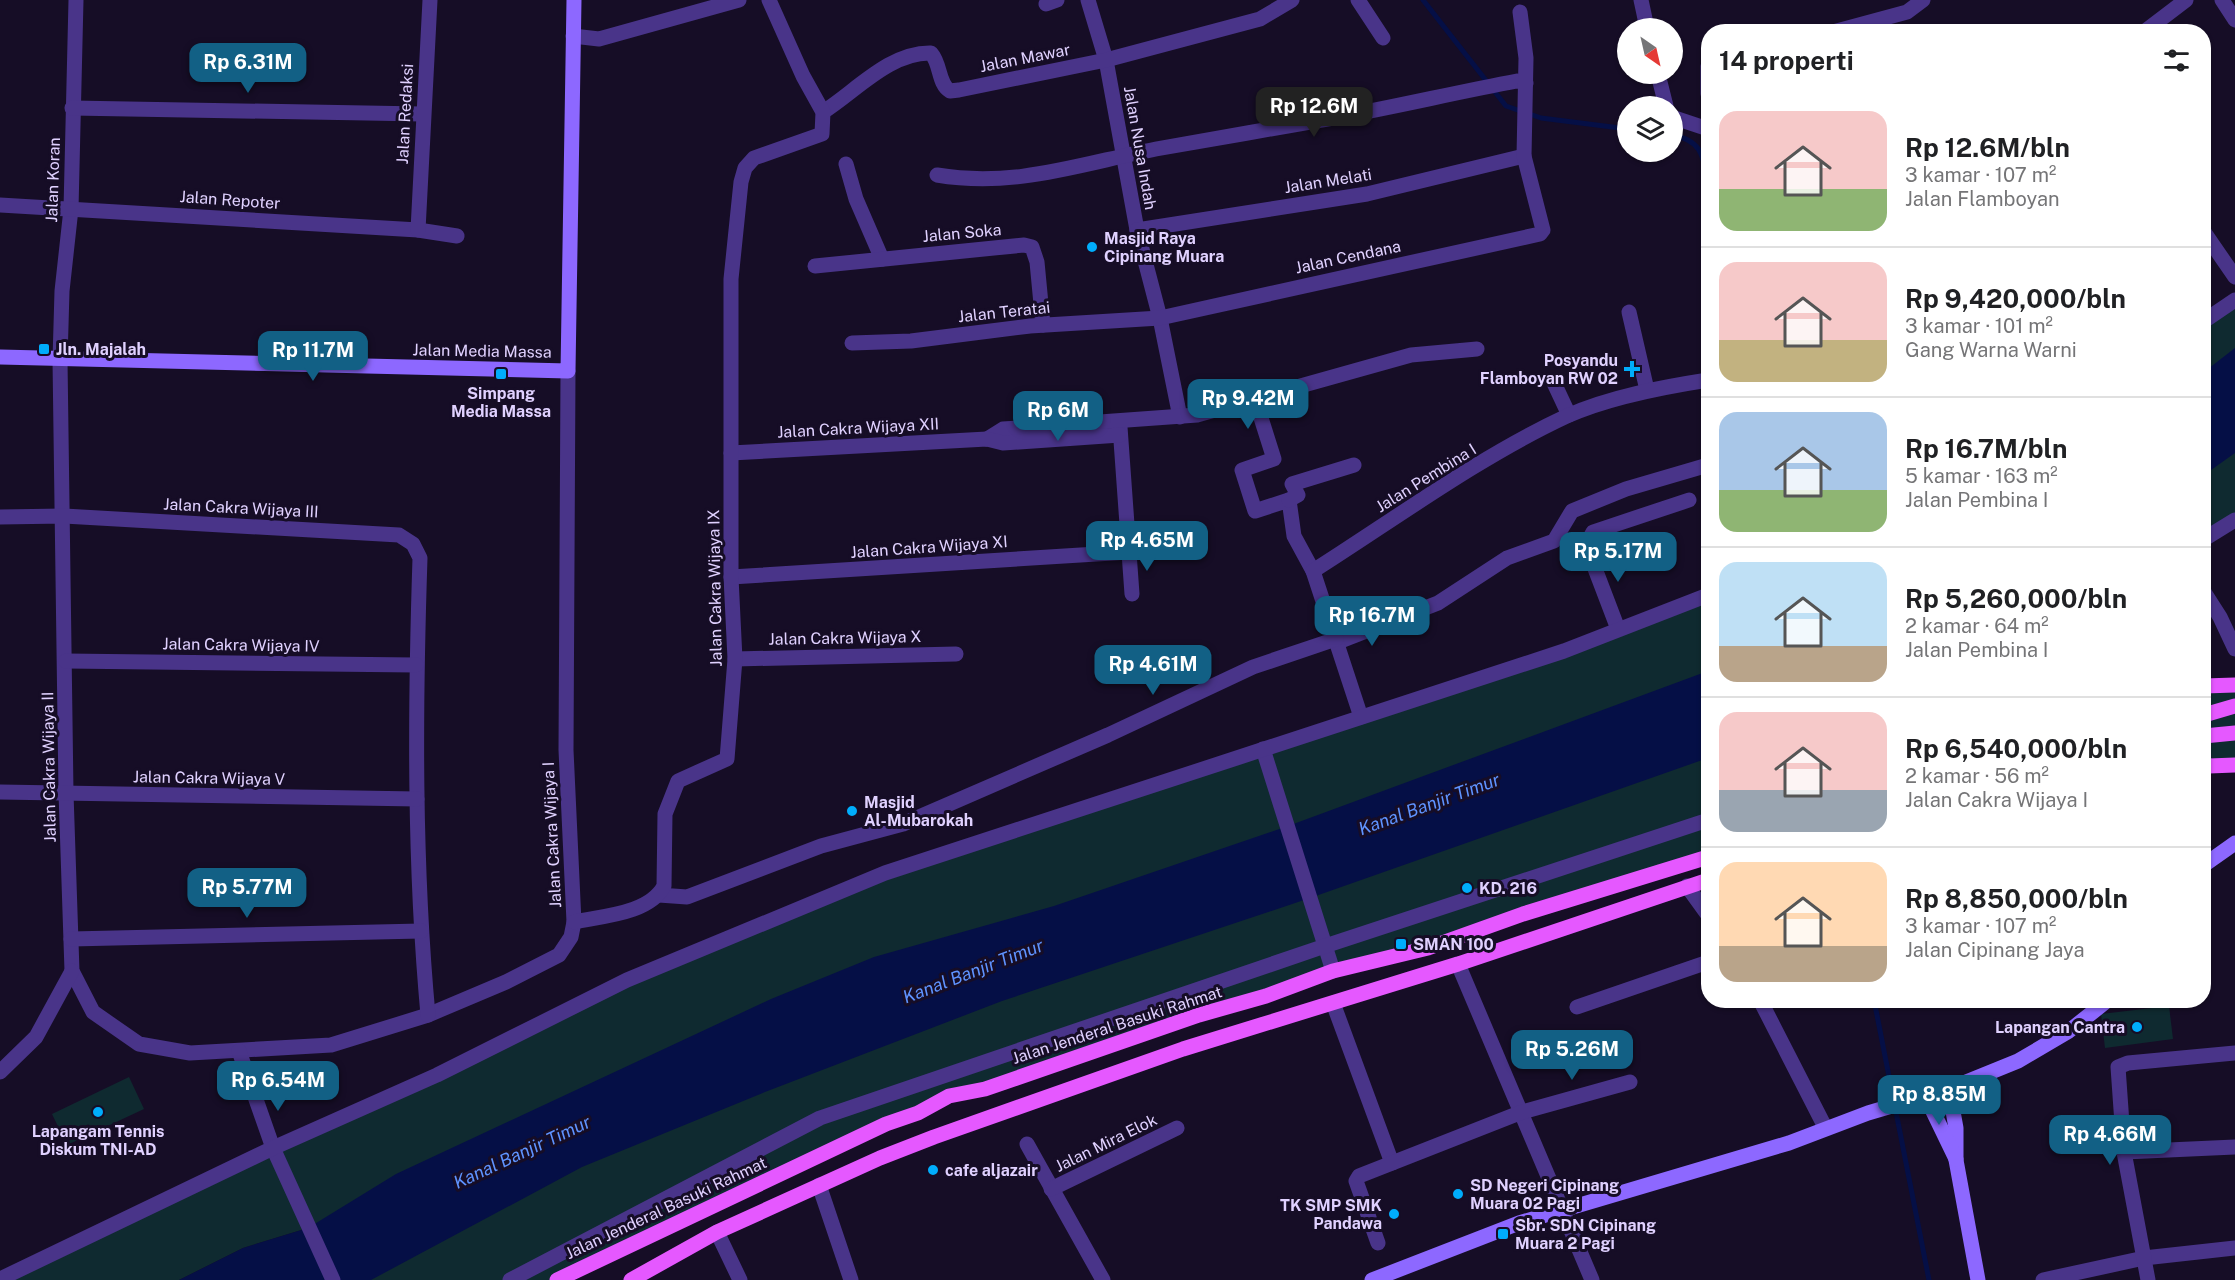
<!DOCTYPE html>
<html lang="id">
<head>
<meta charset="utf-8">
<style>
	body { margin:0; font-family:"Public Sans",sans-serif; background:#f6f6f6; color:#202124; height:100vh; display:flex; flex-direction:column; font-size:22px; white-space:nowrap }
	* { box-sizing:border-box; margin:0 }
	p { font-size:20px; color:#757577 }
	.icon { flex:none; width:33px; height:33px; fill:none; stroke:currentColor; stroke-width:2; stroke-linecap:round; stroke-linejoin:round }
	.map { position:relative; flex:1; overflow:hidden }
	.panel { position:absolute; left:1701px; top:24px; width:510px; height:984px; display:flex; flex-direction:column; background:#fff; border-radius:24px; box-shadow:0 2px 4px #0004 }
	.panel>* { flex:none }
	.needle { width:39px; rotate:146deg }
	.fabs { position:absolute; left:1617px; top:18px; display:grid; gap:12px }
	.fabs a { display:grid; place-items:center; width:66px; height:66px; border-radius:50%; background:#fff; box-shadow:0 2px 4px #0004; font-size:30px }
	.price { position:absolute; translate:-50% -51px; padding:0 14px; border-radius:12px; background:#126085; color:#fff; font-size:20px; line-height:39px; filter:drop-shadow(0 2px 3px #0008) }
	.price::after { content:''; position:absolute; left:50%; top:36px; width:18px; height:14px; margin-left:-9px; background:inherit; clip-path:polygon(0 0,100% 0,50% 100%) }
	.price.on { background:#222; color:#fff }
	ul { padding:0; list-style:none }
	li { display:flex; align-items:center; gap:18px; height:150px; padding:0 18px }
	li+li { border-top:2px solid #e0e0e0 }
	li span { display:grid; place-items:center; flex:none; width:168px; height:120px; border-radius:18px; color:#555 }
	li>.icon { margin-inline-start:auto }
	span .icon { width:72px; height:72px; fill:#fffc; stroke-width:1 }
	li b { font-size:26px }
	h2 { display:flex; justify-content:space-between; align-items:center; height:72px; padding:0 18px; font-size:26px }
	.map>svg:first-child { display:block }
	.green { fill:#0f2a30 }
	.water { fill:#050f46 }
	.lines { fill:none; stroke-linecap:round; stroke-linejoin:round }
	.stream { stroke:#050f46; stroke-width:5 }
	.street { stroke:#493489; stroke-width:15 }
	.secondary { stroke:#8d68ff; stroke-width:15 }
	.primary { stroke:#e558ff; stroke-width:15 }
	.poi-dot { fill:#00adfc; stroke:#160d26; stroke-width:2 }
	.labels { text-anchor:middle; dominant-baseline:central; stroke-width:6; stroke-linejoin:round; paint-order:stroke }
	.street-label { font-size:16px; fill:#e0d1ff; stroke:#160d26 }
	.poi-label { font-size:16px; font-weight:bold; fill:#e0d1ff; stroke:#160d26; text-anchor:start }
	.water-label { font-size:18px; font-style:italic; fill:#5f93ff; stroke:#160d26 }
</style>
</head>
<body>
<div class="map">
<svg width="2235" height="1280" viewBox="0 0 2235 1280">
	<rect width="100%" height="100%" fill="#160d26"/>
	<g class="green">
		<polygon points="2235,300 2235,520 2204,539 2204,321"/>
		<polygon points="1708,595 1708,857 949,1096 557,1280 335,1280 308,1228 243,1248 179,1280 0,1280 745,931 885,873"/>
		<polygon points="2235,685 2235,765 2204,762 2204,686"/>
		<polygon points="2169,1006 2173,1039 2105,1048 2101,1014"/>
		<polygon points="129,1077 144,1109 67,1145 52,1114"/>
	</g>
	<g class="water">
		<polygon points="2235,348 2235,453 2204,475 2204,372"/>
		<polygon points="1708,671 1708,758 1310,898 1002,1001 765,1092 582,1167 371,1280 179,1280 243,1248 308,1228 396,1174 771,999 874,957 1054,906 1288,826"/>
	</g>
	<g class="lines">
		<g class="stream">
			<polyline points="1423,0 1506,106 1541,118 1628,129"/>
			<path d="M1672 135C1701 140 1703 155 1708 180"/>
			<polyline points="1874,1000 1929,1280"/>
		</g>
		<g class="street">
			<polyline points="76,0 71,209 62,291 60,360 66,793 72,971 93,1012 139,1044 190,1053 331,1045 428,1015 506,982 559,955 571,937 574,922 566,750 568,371"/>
			<polyline points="1088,0 1106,60 1137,230 1160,318 1180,417"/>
			<polyline points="1358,0 1383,38"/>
			<polyline points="1641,0 1647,28"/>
			<polyline points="2222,0 2235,20"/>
			<polyline points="1046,4 1057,0"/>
			<polyline points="1833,32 1907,12 1923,0"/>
			<polyline points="2144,32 2186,0"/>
			<polyline points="573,36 599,39 739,0"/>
			<polyline points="1708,66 1708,94"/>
			<polyline points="1658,74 1666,106"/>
			<polyline points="72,108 422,114"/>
			<path d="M823 112C856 91 890 52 931 53 941 64 938 84 950 91L959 90 1106 60 1260 19 1292 0"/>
			<polyline points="1672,117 1708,129"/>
			<polyline points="846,164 856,199 882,259"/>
			<path d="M937 175C1015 188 1080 164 1156 149 1217 138 1278 128 1339 117 1399 106 1458 92 1517 81L1526 83"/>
			<polyline points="0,205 418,230 457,236"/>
			<polyline points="418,230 430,0"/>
			<polyline points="1137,230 1367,194 1524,156"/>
			<polyline points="2204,232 2235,277"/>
			<polyline points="815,266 1024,245 1032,247 1037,262 1043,325"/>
			<polyline points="1629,312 1647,390"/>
			<polyline points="2204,321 2235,300"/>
			<polyline points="852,343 911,341 1030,326 1160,318 1540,234 1543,230 1524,156 1526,58 1520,12"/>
			<polyline points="1554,383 1569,415"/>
			<polyline points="1255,399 1274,459 1242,470 1255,511 1289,500 1294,536 1313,571"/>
			<polyline points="1120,427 1132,594"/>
			<polyline points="987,439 1003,429 1197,415 1411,355 1477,349"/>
			<polyline points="731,453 987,439 1003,443 1120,435"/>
			<polyline points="1289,500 1298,495 1292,484 1354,465"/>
			<path d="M0 517 64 516 399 535 413 544 420 558C415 710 414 863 428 1015"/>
			<polyline points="2204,539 2235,520"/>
			<polyline points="731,577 1129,552"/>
			<polyline points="2204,592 2220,617 2235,649"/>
			<polyline points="1618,629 1586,545 1593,532 1689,500"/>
			<polyline points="1338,642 1438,603 1507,558 1554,541 1572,511 1626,489 1708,465"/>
			<polyline points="735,659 956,654"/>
			<polyline points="66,661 416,665"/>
			<path d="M1361 717 1313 571C1395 519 1479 457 1567 416 1609 397 1663 387 1708 380"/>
			<polyline points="1263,749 1333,971"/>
			<polyline points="0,792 417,799"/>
			<polyline points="1687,886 1708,915"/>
			<polyline points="659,895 687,897 821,846 903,824 1108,735 1253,667 1336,639"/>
			<path d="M574 922C602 916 649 914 664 886L665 814 678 781 727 759 735 659 731 577V279L741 182 745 168 754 158 822 134 823 112 803 76 769 0"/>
			<polyline points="71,939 421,931"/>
			<polyline points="1458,964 1592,1280"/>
			<polyline points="1760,1000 1825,1127"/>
			<polyline points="1333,1003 1392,1163"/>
			<polyline points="1577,1007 1708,962"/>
			<polyline points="239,1051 273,1148 333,1280"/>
			<polyline points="0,1072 36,1037 72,971"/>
			<polyline points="1027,1144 1103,1280"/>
			<polyline points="2124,1152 2235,1147"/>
			<polyline points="819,1185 851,1280"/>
			<polyline points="1051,1189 1177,1128"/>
			<polyline points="717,1232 740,1280"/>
			<polyline points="1378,1243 1356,1181 1359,1176 1522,1112 1630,1082"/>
			<polyline points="0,1279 273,1148 437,1075 627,980 885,873 1564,651 1708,595"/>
			<polyline points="510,1280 820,1118 1325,946 1708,820"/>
			<polyline points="2043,1280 2144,1258 2235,1248"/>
			<polyline points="2148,1280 2124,1152 2118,1067 2128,1063 2235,1053"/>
		</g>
		<g class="secondary">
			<polyline points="0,357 568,371 574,0"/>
			<polyline points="2204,865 2235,843"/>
			<polyline points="1949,1089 1956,1128 1956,1160 1978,1280"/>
			<polyline points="1926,1097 1956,1159"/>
			<polyline points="1372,1280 1519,1223 1789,1143 1868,1113 1949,1089 2018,1061 2069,1031 2108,1000"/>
		</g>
		<g class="primary">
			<polyline points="2204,686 2235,685"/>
			<polyline points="2204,715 2235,706"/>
			<polyline points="2204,736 2235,733"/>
			<polyline points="2204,762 2209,766 2235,765"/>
			<polyline points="557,1280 886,1124 918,1113 949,1096 985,1089 1199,1015 1266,996 1333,971 1428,948 1523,914 1708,857"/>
			<polyline points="631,1280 717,1232 880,1158 934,1137 1183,1049 1458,964 1708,880"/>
		</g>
	</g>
	<g class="poi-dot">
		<circle cx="1092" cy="247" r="6"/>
		<rect x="38" y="343" width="12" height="12" rx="3"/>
		<path d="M1629 360h6v6h6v6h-6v6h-6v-6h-6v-6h6z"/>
		<rect x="495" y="368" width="12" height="12" rx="3"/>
		<circle cx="852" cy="811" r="6"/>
		<circle cx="1467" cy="888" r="6"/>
		<rect x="1395" y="938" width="12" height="12" rx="3"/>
		<circle cx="2137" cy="1027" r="6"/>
		<circle cx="98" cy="1112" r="6"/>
		<circle cx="933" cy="1170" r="6"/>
		<circle cx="1458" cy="1194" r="6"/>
		<circle cx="1394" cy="1214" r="6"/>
		<rect x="1497" y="1228" width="12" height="12" rx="3"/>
	</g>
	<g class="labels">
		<g class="street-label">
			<text transform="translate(1025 58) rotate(-11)">Jalan Mawar</text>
			<text transform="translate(405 114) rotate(-87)">Jalan Redaksi</text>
			<text transform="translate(1140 148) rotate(80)">Jalan Nusa Indah</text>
			<text transform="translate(53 180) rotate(-88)">Jalan Koran</text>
			<text transform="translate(1328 181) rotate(-9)">Jalan Melati</text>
			<text transform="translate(230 200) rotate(4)">Jalan Repoter</text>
			<text transform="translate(962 233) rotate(-5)">Jalan Soka</text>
			<text transform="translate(1348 257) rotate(-12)">Jalan Cendana</text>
			<text transform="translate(1004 312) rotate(-6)">Jalan Teratai</text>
			<text transform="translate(482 351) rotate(1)">Jalan Media Massa</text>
			<text transform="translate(858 428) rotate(-3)">Jalan Cakra Wijaya XII</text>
			<text transform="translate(1426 478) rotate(-32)">Jalan Pembina I</text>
			<text transform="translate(241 508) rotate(3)">Jalan Cakra Wijaya III</text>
			<text transform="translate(929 547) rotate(-4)">Jalan Cakra Wijaya XI</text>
			<text transform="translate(715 588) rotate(-91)">Jalan Cakra Wijaya IX</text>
			<text transform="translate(845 638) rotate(-1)">Jalan Cakra Wijaya X</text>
			<text transform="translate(241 645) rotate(1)">Jalan Cakra Wijaya IV</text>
			<text transform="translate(49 767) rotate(-91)">Jalan Cakra Wijaya II</text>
			<text transform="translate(209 778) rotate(1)">Jalan Cakra Wijaya V</text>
			<text transform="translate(552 835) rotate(-93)">Jalan Cakra Wijaya I</text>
			<text transform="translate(1117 1025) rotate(-18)">Jalan Jenderal Basuki Rahmat</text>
			<text transform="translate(1106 1143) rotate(-26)">Jalan Mira Elok</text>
			<text transform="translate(666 1208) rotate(-25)">Jalan Jenderal Basuki Rahmat</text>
		</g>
		<g class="poi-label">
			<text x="1104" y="238">Masjid Raya<tspan x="1104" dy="18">Cipinang Muara</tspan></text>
			<text x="56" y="349">Jln. Majalah</text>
			<text x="1618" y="360" text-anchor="end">Posyandu<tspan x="1618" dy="18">Flamboyan RW 02</tspan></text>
			<text x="501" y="393" text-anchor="middle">Simpang<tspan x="501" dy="18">Media Massa</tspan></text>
			<text x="864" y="802">Masjid<tspan x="864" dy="18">Al-Mubarokah</tspan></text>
			<text x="1479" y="888">KD. 216</text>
			<text x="1413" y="944">SMAN 100</text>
			<text x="2125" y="1027" text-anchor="end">Lapangan Cantra</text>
			<text x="98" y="1131" text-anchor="middle">Lapangam Tennis<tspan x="98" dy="18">Diskum TNI-AD</tspan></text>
			<text x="945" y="1170">cafe aljazair</text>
			<text x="1470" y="1185">SD Negeri Cipinang<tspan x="1470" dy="18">Muara 02 Pagi</tspan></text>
			<text x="1382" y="1205" text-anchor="end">TK SMP SMK<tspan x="1382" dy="18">Pandawa</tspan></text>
			<text x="1515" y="1225">Sbr. SDN Cipinang<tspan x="1515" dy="18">Muara 2 Pagi</tspan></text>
		</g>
		<g class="water-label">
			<text transform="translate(1429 804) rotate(-20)">Kanal Banjir Timur</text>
			<text transform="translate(973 971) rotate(-21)">Kanal Banjir Timur</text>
			<text transform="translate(522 1152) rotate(-25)">Kanal Banjir Timur</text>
		</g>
	</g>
</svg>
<div class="fabs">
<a><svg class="needle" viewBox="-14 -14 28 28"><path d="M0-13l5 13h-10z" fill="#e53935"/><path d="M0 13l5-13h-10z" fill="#757577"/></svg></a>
<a><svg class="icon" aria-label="layers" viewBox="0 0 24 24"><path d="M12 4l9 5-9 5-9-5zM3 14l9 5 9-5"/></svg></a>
</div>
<b class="price" style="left:248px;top:94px">Rp 6.31M</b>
<b class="price on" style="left:1314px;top:138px">Rp 12.6M</b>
<b class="price" style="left:313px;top:382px">Rp 11.7M</b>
<b class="price" style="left:1248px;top:430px">Rp 9.42M</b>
<b class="price" style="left:1058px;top:442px">Rp 6M</b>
<b class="price" style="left:1147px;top:572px">Rp 4.65M</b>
<b class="price" style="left:1618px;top:583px">Rp 5.17M</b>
<b class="price" style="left:1372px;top:647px">Rp 16.7M</b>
<b class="price" style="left:1153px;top:696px">Rp 4.61M</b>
<b class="price" style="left:247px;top:919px">Rp 5.77M</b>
<b class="price" style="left:1572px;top:1081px">Rp 5.26M</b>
<b class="price" style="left:278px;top:1112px">Rp 6.54M</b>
<b class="price" style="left:1939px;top:1126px">Rp 8.85M</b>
<b class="price" style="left:2110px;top:1166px">Rp 4.66M</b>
<section class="panel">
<h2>14 properti<svg class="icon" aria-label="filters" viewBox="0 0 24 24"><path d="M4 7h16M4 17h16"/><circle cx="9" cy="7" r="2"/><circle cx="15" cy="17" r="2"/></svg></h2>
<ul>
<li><span style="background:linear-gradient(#f6c9c9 65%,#8fb573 0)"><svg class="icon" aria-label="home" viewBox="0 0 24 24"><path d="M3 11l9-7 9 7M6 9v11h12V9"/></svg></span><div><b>Rp 12.6M/bln</b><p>3 kamar · 107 m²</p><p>Jalan Flamboyan</p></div></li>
<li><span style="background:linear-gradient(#f6c9c9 65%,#c2b280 0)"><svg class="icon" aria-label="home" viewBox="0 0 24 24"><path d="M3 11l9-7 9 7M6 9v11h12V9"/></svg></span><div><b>Rp 9,420,000/bln</b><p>3 kamar · 101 m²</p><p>Gang Warna Warni</p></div></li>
<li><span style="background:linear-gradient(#a9c7e8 65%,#8fb573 0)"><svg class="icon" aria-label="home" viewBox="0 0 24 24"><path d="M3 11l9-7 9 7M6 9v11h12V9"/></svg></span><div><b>Rp 16.7M/bln</b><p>5 kamar · 163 m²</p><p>Jalan Pembina I</p></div></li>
<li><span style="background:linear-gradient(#bfe0f5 70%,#b9a48a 0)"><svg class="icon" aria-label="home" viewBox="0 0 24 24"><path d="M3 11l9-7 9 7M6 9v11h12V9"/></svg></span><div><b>Rp 5,260,000/bln</b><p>2 kamar · 64 m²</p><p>Jalan Pembina I</p></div></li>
<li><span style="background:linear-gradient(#f6c9c9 65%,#9aa5b1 0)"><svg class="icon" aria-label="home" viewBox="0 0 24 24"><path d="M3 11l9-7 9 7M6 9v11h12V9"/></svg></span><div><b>Rp 6,540,000/bln</b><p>2 kamar · 56 m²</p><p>Jalan Cakra Wijaya I</p></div></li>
<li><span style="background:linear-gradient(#ffd9b3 70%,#b9a48a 0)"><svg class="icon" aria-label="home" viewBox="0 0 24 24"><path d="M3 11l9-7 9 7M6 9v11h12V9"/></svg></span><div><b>Rp 8,850,000/bln</b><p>3 kamar · 107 m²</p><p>Jalan Cipinang Jaya</p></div></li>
</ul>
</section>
</div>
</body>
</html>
